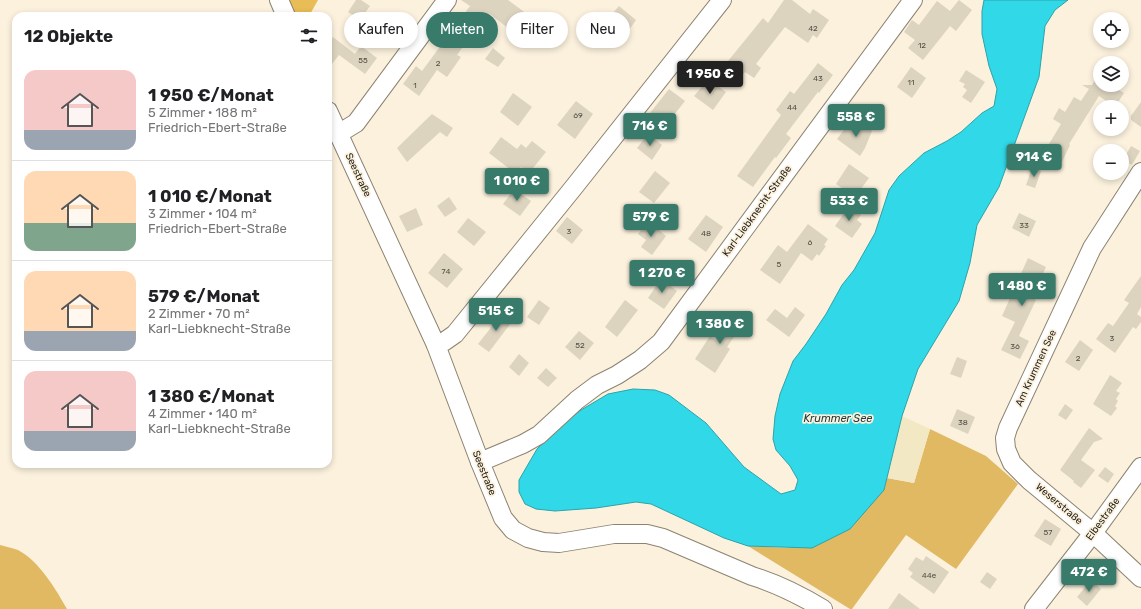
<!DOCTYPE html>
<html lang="de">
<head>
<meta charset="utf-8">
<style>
	body { margin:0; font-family:Rubik,sans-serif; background:#f6f6f6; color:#202124; height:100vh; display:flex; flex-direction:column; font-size:15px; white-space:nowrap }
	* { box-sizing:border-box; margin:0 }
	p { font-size:13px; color:#757577 }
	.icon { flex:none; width:22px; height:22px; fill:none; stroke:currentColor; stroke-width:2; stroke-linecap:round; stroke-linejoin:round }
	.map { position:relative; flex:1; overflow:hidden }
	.side { position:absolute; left:12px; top:12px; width:320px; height:456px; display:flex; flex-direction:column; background:#fff; border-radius:12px; box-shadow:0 2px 6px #0003 }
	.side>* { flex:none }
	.top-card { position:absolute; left:344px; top:12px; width:380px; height:36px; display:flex; gap:8px }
	.controls { position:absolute; left:1093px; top:12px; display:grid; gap:8px }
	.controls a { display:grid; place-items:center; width:36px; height:36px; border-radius:50%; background:#fff; box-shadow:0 2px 6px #0003; font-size:20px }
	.price { position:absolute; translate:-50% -34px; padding:0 9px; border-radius:4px; background:#397b6b; color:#fff; font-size:13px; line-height:26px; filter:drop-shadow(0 1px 2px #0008) }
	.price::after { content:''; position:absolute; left:50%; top:24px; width:12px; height:9px; margin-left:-6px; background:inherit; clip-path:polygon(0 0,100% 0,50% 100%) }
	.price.on { background:#222; color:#fff }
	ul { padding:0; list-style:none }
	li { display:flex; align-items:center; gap:12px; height:100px; padding:0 12px }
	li+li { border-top:1px solid #e0e0e0 }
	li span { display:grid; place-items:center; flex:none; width:112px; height:80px; border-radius:12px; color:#555 }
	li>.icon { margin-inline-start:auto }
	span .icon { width:48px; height:48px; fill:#fffc; stroke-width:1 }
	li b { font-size:17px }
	h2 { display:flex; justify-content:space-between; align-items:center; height:48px; padding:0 12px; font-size:17px }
	.chip { padding:0 14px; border-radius:18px; background:#fff; box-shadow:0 2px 6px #0003; font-size:14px; line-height:36px }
	.chip.on { background:#397b6b; color:#fff }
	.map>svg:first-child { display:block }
	.green { fill:#e1b962 }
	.forest { fill:#e8bc56 }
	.sand { fill:#f2e8c3 }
	.water { fill:#31d8e7; stroke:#2ea2aa }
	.building { fill:#ddd4c0 }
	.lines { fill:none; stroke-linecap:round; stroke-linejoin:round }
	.minor-casing { stroke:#8c8371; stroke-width:20 }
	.minor { stroke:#fff; stroke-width:18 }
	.labels { text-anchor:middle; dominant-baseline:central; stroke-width:3.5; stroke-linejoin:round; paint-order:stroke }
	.number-label { font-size:8px; fill:#544f45 }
	.street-label { font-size:10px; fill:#27231c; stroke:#fbf1dd }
	.water-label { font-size:11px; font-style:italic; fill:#213b3d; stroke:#fbf1dd }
</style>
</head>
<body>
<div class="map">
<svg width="1141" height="609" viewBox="0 0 1141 609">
	<rect width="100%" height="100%" fill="#fbf1dd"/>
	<g class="green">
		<polygon points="930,429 986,456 1018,484 956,569 906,535 852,609 850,609 748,546 790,548 884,490 887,478 914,483"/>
		<path d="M0 545C6 547 13 548 18 550 40 562 55 588 67 609H0Z"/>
	</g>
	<polygon class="forest" points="288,0 318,0 309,16 295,16"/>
	<polygon class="sand" points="902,416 930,429 914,483 887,478"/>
	<polygon class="water" points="984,0 1068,0 1055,10 1045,26 1039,77 999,187 977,225 970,263 959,301 918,369 902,416 884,490 850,529 812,548 748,546 724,538 651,504 636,502 596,508 555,511 536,509 525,504 519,492 519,480 537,449 563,424 581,410 608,394 633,389 655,390 669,395 706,423 744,467 781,494 795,490 798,480 790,466 776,450 773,439 775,416 780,394 793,361 806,344 826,314 842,285 854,270 875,233 889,190 899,176 924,153 947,141 961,132 982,113 994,106 997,89 989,66 982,34 982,11"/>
	<g class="building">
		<polygon points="356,0 361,0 370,6 360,20 348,12"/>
		<polygon points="461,0 508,0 527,14 513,32 490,14 486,18 485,17 457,55 461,57 447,77 437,70 419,96 403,84 416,66 422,71 470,6"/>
		<polygon points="784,0 792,0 810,14 813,9 829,20 817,38 813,35 808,43 785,27 756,64 761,68 754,78 745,72 740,78 724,66 763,18 768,23"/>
		<polygon points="959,0 972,10 956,31 950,26 923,60 908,48 915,40 904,32 912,20 919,25 937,1 950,11"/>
		<polygon points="619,6 636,20 629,30 621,24 617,28 607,20"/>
		<polygon points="333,37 355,54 361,46 377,58 365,74 339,55 328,69 328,43"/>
		<polygon points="493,48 505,58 498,67 485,59"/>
		<polygon points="818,63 833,75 819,93 818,92 786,134 791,138 776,158 775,157 753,187 737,176 781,115 776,110 790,91 794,94"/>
		<polygon points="911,67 926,78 912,98 897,87"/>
		<polygon points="966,70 985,82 971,103 962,97 967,90 963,87 965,84 959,81"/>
		<polygon points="1100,72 1100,85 1119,85 1117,89 1124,93 1115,107 1099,96 1069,144 1070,145 1061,164 1043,154 1061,124 1053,119 1059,108 1065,112 1074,97 1081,101 1089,89 1082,85 1092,85"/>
		<polygon points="709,80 726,92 713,110 694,96 705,83 706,84"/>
		<polygon points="669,89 685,101 666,125 650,113"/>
		<polygon points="513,93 532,107 518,126 500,112"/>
		<polygon points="576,101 593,114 575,139 557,125"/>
		<polygon points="1141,102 1141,127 1131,120 1131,116"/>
		<polygon points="432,114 453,128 447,137 440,132 407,162 397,148"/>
		<polygon points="860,122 872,131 865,148 860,156 837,139 847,126 853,130"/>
		<polygon points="648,134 662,145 652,160 637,148"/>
		<polygon points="501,137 517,149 521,144 526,148 532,141 546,152 529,173 521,167 516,174 489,153"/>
		<polygon points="1131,146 1140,151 1132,165 1123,160"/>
		<polygon points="849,164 869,178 855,197 836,184"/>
		<polygon points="1032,168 1041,171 1035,188 1026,185"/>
		<polygon points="655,171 670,183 654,203 639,192"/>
		<polygon points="514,189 531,201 520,216 503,204"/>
		<polygon points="449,197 457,209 445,217 437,206"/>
		<polygon points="849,206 861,215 857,220 862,224 852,238 835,226"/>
		<polygon points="416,208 423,225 407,232 399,216"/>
		<polygon points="1019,213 1036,221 1029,237 1012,228"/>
		<polygon points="706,215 723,227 706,252 688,239"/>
		<polygon points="567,217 583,230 572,244 556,231"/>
		<polygon points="468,218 486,232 474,246 457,232"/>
		<polygon points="648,221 666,236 652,255 641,247 646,240 638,234"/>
		<polygon points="808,224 828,239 824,245 826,246 819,256 817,254 812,261 801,253 780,284 760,270 778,245 787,252"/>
		<polygon points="444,253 463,269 447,288 428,273"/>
		<polygon points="1028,258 1046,267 1032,298 1036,300 1019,336 1029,341 1020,359 1001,350 1015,322 1002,316"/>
		<polygon points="1141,276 1141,307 1137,314 1141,317 1141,322 1136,329 1133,327 1115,353 1096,339 1108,323 1113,326 1129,303 1124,300"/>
		<polygon points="661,279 677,291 664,309 648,298"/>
		<polygon points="539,300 550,308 539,325 527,317"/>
		<polygon points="625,300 638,310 617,337 605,327"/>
		<polygon points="795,307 805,315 789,337 766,320 775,309 787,318"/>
		<polygon points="504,311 514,319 489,352 478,344"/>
		<polygon points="738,312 747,318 727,347 730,349 715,373 695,359 710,336 718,341"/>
		<polygon points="579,331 594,343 580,360 565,347"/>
		<polygon points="1080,340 1093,350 1079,371 1065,362"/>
		<polygon points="519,354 529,363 519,376 509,367"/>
		<polygon points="957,357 967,361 961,378 950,374"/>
		<polygon points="546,368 557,378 548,387 537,378"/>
		<polygon points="1110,375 1122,383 1116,391 1120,393 1116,399 1118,401 1115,406 1117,408 1111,416 1093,404"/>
		<polygon points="1065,404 1073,410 1066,420 1058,415"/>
		<polygon points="957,409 975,417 968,434 950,426"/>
		<polygon points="1089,428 1103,439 1094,442 1081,460 1095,470 1081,488 1073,482 1074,481 1060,470"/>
		<polygon points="1105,467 1114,474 1108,483 1098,476"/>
		<polygon points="1045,519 1061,529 1051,546 1034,536"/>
		<polygon points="926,556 949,572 934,594 910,577 913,573 908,569 916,557 923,561"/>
		<polygon points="987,572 997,579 990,589 980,582"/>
		<polygon points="1091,580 1101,589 1087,606 1077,597"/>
		<polygon points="899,593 920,609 888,609"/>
	</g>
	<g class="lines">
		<g class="minor-casing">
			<g id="minor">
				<polyline points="279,0 286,16"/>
				<path d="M328 111 436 345 480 462 503 518 513 530 528 538 543 542 559 543 614 534H647L663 538 752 576C778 584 800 595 823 609"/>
				<polyline points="338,134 356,123 447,0"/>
				<polyline points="1141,172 1092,248 1008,428 1005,438 1006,449 1012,463 1029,480 1093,533 1141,578"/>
				<polyline points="436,345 445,341 455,334 574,187 722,0"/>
				<polyline points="480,462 523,444 539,435 577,400 597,385 617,375 640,360 661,342 913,0"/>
				<polyline points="1034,609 1093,533 1141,467"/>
			</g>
		</g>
		<use href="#minor" class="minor"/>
	</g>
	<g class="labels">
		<g class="number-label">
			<text x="813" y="28">42</text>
			<text x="922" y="45">12</text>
			<text x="363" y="60">55</text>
			<text x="438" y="63">2</text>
			<text x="818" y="78">43</text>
			<text x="911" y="82">11</text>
			<text x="415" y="85">1</text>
			<text x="792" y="107">44</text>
			<text x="578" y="115">69</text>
			<text x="1024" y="225">33</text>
			<text x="569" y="231">3</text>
			<text x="706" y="233">48</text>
			<text x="810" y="242">6</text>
			<text x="779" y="264">5</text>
			<text x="446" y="271">74</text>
			<text x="1112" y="338">3</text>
			<text x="580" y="345">52</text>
			<text x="1015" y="346">36</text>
			<text x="1078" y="358">2</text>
			<text x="963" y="422">38</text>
			<text x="1048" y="532">57</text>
			<text x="929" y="575">44e</text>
		</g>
		<g class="street-label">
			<text transform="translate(358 175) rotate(65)">Seestraße</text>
			<text transform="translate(757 211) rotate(-54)">Karl-Liebknecht-Straße</text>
			<text transform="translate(1036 368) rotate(-65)">Am Krummen See</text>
			<text transform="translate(484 473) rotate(68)">Seestraße</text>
			<text transform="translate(1059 504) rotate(40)">Weserstraße</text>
			<text transform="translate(1103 519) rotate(-54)">Elbestraße</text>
		</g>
		<g class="water-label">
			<text x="838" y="418">Krummer See</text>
		</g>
	</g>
</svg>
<div class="controls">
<a><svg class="icon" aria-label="locate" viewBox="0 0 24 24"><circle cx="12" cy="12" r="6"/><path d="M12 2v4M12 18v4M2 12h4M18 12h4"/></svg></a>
<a><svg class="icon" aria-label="layers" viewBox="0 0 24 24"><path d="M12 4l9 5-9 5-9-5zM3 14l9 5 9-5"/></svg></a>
<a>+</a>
<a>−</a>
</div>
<b class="price on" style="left:710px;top:95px">1 950 €</b>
<b class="price" style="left:856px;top:138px">558 €</b>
<b class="price" style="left:650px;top:147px">716 €</b>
<b class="price" style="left:1034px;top:178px">914 €</b>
<b class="price" style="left:517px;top:202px">1 010 €</b>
<b class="price" style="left:849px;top:222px">533 €</b>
<b class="price" style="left:651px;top:238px">579 €</b>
<b class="price" style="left:662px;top:294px">1 270 €</b>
<b class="price" style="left:1022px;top:307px">1 480 €</b>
<b class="price" style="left:496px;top:332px">515 €</b>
<b class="price" style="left:720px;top:345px">1 380 €</b>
<b class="price" style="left:1089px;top:593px">472 €</b>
<div class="top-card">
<a class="chip">Kaufen</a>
<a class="chip on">Mieten</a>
<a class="chip">Filter</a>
<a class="chip">Neu</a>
</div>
<section class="side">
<h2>12 Objekte<svg class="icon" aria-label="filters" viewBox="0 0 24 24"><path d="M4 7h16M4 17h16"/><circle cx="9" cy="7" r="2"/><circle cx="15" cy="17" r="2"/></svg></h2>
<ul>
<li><span style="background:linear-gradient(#f6c9c9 75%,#9aa5b1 0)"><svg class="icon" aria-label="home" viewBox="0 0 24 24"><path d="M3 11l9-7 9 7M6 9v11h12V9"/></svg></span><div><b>1 950 €/Monat</b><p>5 Zimmer · 188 m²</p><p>Friedrich-Ebert-Straße</p></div></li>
<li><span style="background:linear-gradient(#ffd9b3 65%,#7fa58c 0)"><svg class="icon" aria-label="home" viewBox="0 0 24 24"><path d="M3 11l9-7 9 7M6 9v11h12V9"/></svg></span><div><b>1 010 €/Monat</b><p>3 Zimmer · 104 m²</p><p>Friedrich-Ebert-Straße</p></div></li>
<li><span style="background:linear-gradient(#ffd9b3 75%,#9aa5b1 0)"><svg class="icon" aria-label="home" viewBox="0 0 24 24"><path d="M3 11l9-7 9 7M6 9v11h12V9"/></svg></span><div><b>579 €/Monat</b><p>2 Zimmer · 70 m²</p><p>Karl-Liebknecht-Straße</p></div></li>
<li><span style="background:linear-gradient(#f6c9c9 75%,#9aa5b1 0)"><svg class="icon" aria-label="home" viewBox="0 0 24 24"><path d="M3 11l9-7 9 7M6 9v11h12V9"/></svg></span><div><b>1 380 €/Monat</b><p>4 Zimmer · 140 m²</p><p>Karl-Liebknecht-Straße</p></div></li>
</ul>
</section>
</div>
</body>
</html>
